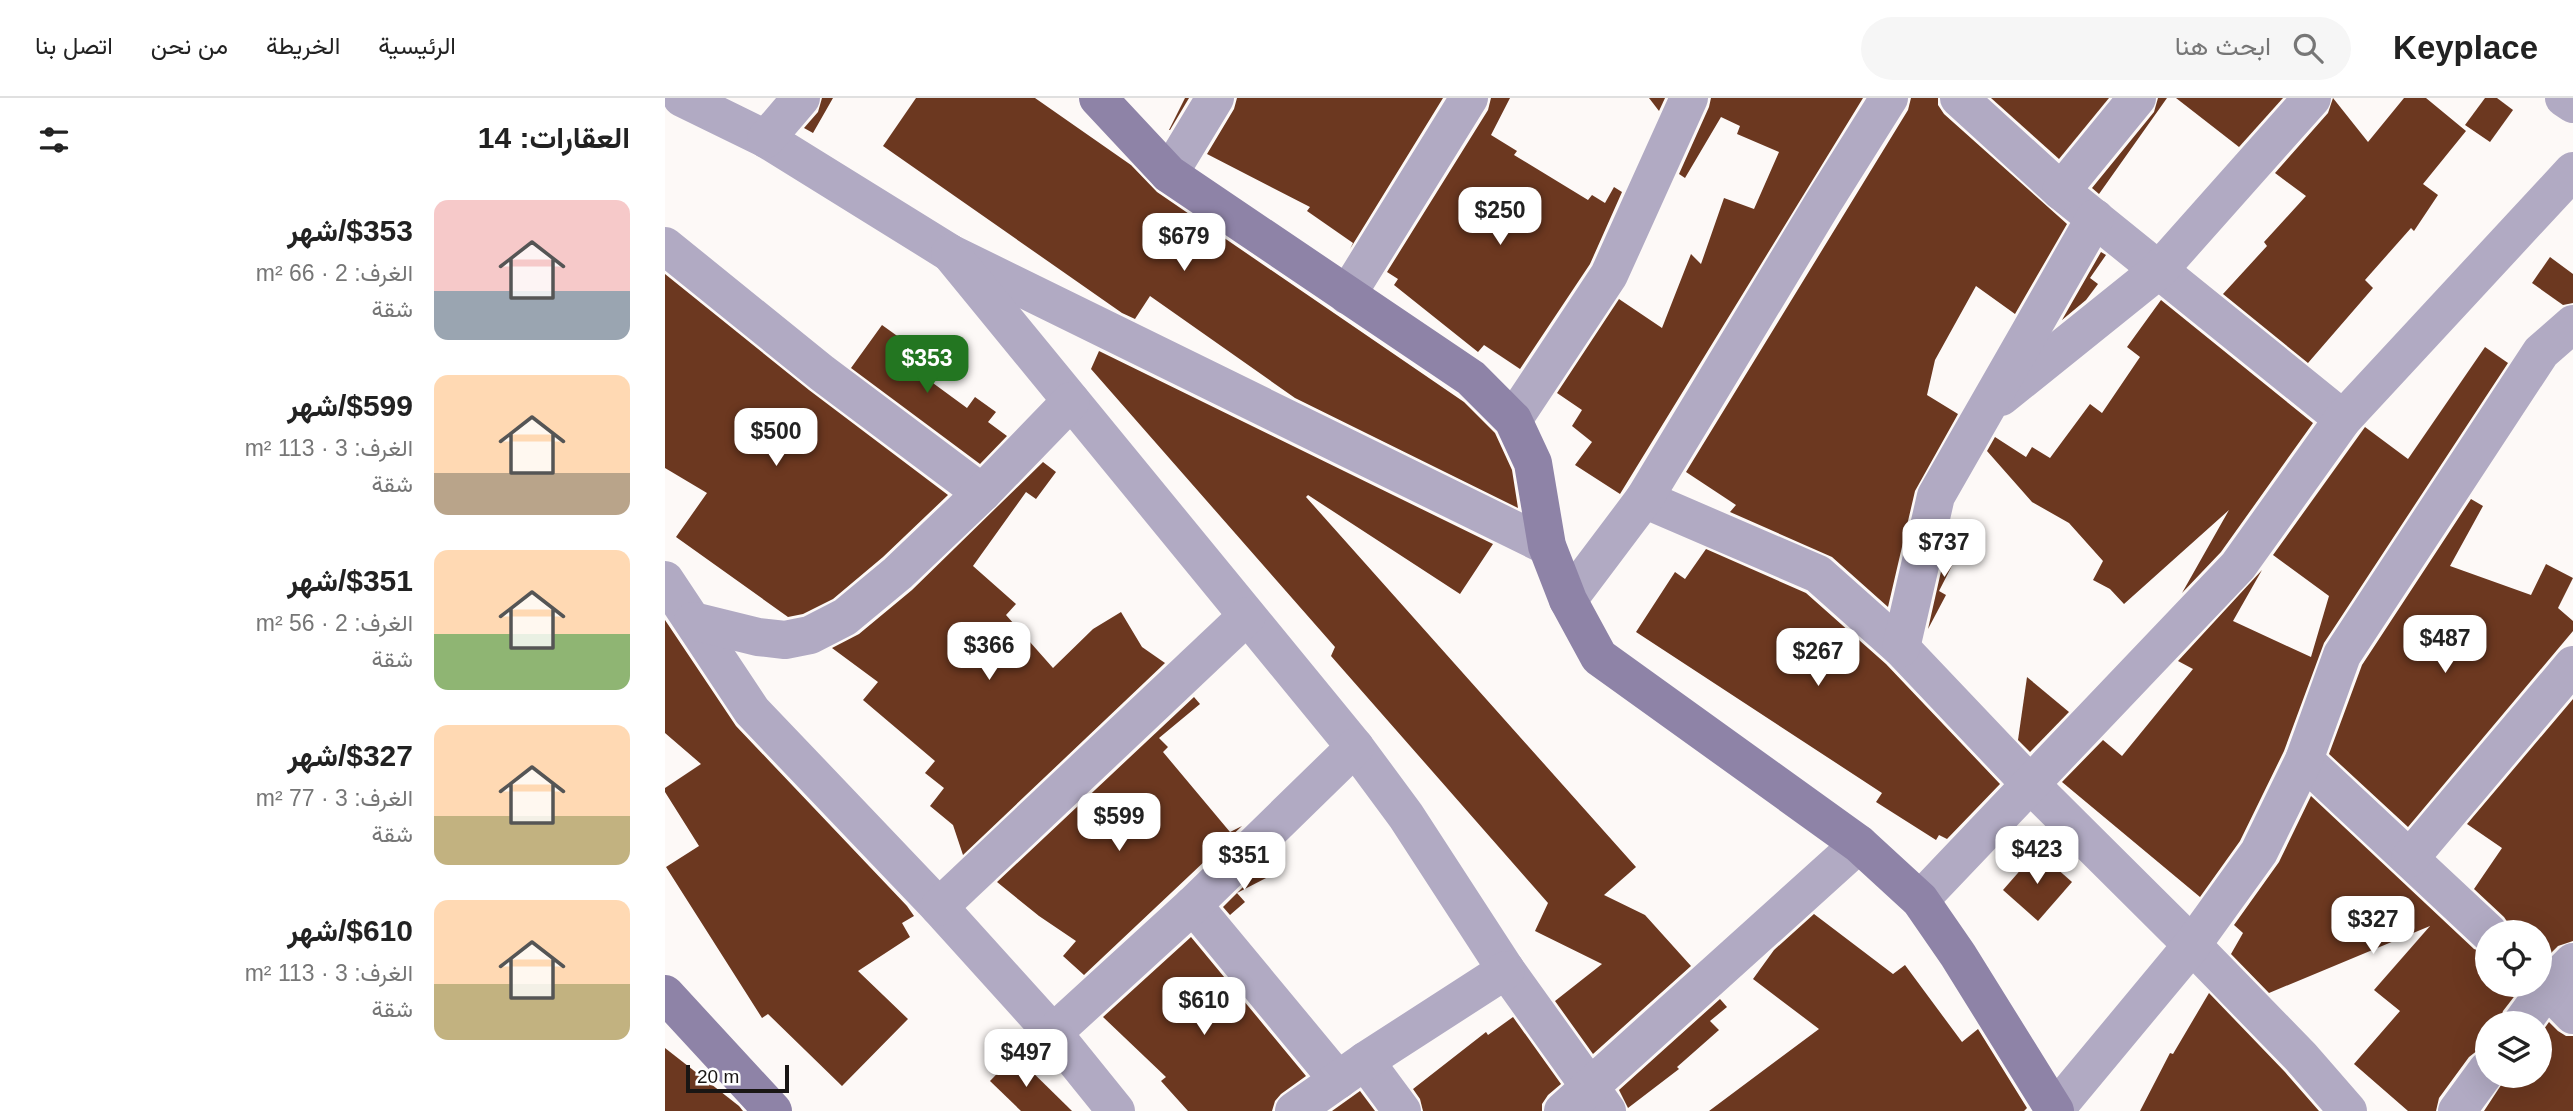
<!DOCTYPE html>
<html lang="ar">
<head>
<meta charset="utf-8">
<style>
	body { margin:0; font-family:Arial,Vazirmatn,sans-serif; background:#f6f6f6; color:#222; direction:rtl; height:100vh; display:flex; flex-direction:column; font-size:26px; white-space:nowrap }
	* { box-sizing:border-box; margin:0 }
	p { font-size:23px; color:#767676 }
	.icon { flex:none; width:38px; height:38px; fill:none; stroke:currentColor; stroke-width:2; stroke-linecap:round; stroke-linejoin:round }
	.map { position:relative; flex:1; overflow:hidden; direction:ltr }
	.panel { display:flex; flex-direction:column; background:#fff; width:665px }
	.panel>* { flex:none }
	.tools { position:absolute; left:1810px; top:822px; display:grid; gap:14px }
	.tools a { display:grid; place-items:center; width:77px; height:77px; border-radius:50%; background:#fff; box-shadow:0 7px 28px #0002; font-size:35px }
	.scale { position:absolute; left:21px; bottom:18px; width:103px; box-sizing:border-box; padding-left:7px; border:4px solid #191614; border-top:0; font-size:19px; line-height:24px; white-space:nowrap; color:#191614; -webkit-text-stroke:5px #fff; paint-order:stroke }
	.price { position:absolute; translate:-50% -60px; padding:0 16px; border-radius:14px; background:#fff; color:#222; font-size:23px; line-height:46px; filter:drop-shadow(0 2px 4px #0008) }
	.price::after { content:''; position:absolute; left:50%; top:42px; width:21px; height:16px; margin-left:-10px; background:inherit; clip-path:polygon(0 0,100% 0,50% 100%) }
	.price.current { background:#237621; color:#fff }
	ul { padding:0; list-style:none }
	li { display:flex; align-items:center; gap:21px; height:175px; padding:0 35px }
	li span { display:grid; place-items:center; flex:none; width:196px; height:140px; border-radius:14px; color:#555 }
	li>.icon { margin-inline-start:auto }
	span .icon { width:84px; height:84px; fill:#fffc; stroke-width:1 }
	li b { font-size:30px }
	h2 { display:flex; justify-content:space-between; align-items:center; height:84px; padding:0 35px; font-size:30px }
	header { display:flex; align-items:center; gap:42px; box-sizing:border-box; height:98px; padding:0 35px; background:#fff; border-bottom:2px solid #e0e0e0 }
	header strong { font-size:33px }
	nav { display:flex; gap:38px; margin-inline-start:auto; font-size:24px }
	.search { width:490px; height:63px; background:#f6f6f6; display:flex; align-items:center; gap:18px; box-sizing:border-box; padding:0 24px; border-radius:38px; color:#767676; font-size:26px }
	main { display:flex; flex:1; min-height:0 }
	.map>svg:first-child { display:block }
	.building { fill:#6c3820 }
	.lines { fill:none; stroke-linecap:round; stroke-linejoin:round }
	.street { stroke:#b1aac3; stroke-width:38 }
	.secondary { stroke:#8e83a7; stroke-width:38 }
</style>
</head>
<body>
<header>
<strong>Keyplace</strong>
<div class="search"><svg class="icon" aria-label="search" viewBox="0 0 24 24"><circle cx="10" cy="10" r="6"/><path d="M15 15l6 6"/></svg>ابحث هنا</div>
<nav><a>الرئيسية</a><a>الخريطة</a><a>من نحن</a><a>اتصل بنا</a></nav>
</header>
<main>
<div class="map">
<svg width="1908" height="1013" viewBox="0 0 1908 1013">
	<rect width="100%" height="100%" fill="#fdf9f7"/>
	<g class="building">
		<polygon points="157,0 168,0 148,35 139,30 153,14"/>
		<polygon points="251,0 370,0 466,67 492,94 799,304 830,335 847,372 853,410 630,300 485,198 470,221 457,215 218,48"/>
		<polygon points="520,0 524,0 505,32 504,32"/>
		<polygon points="572,0 778,0 685,151 688,145 642,113 645,109 542,56 569,11"/>
		<polygon points="826,0 845,0 826,37 852,53 849,57 923,102 927,97 940,105 949,89 957,94 925,166 855,271 819,247 813,254 729,187 733,181 722,174 823,12"/>
		<polygon points="984,0 1000,0 994,13"/>
		<polygon points="1046,0 1198,0 955,396 910,367 927,344 907,328 917,312 892,295 954,201 997,230 1026,156 1036,166 1059,100 1089,111 1114,54 1072,36 1075,28 1056,19 1020,80 1014,76 1044,9"/>
		<polygon points="1246,0 1273,0 1273,7 1279,16 1402,126 1350,216 1311,188 1270,262 1262,297 1293,316 1250,393 1223,509 1167,459 1065,414 1071,407 1021,374 1243,12"/>
		<polygon points="1326,0 1444,0 1394,61"/>
		<polygon points="1493,0 1502,0 1434,96 1427,90 1489,14"/>
		<polygon points="1511,0 1618,0 1574,49"/>
		<polygon points="1668,0 1703,44 1739,0 1761,0 1801,33 1758,86 1773,97 1749,133 1746,130 1700,182 1708,190 1643,265 1558,196 1602,148 1599,144 1641,98 1610,75 1663,15"/>
		<polygon points="1820,0 1832,0 1848,12 1825,44 1800,27"/>
		<polygon points="1436,154 1441,157 1425,180 1433,186 1421,202 1397,222"/>
		<polygon points="1885,159 1908,176 1908,205 1898,207 1867,185"/>
		<polygon points="0,176 144,292 283,397 218,459 168,501 138,516 123,519 11,439 42,395 0,370"/>
		<polygon points="1496,202 1648,325 1556,454 1517,495 1564,412 1459,506 1445,491 1428,482 1438,463 1404,425 1367,404 1322,353 1330,339 1361,359 1367,349 1385,360 1425,306 1437,315 1475,259 1462,249"/>
		<polygon points="217,227 267,263 257,277 302,310 310,299 331,314 323,324 342,338 315,366 186,270"/>
		<polygon points="1820,249 1843,265 1659,545 1619,653 1575,743 1535,799 1397,684 1438,642 1457,658 1528,571 1513,563 1597,472 1568,523 1646,559 1664,498 1608,457 1700,329 1743,361"/>
		<polygon points="434,253 828,446 795,496 643,397 641,399 971,769 939,797 980,817 1026,868 928,956 890,903 937,866 870,833 883,805 666,558 670,549 426,271"/>
		<polygon points="378,364 391,374 371,401 361,394 308,468 351,506 341,517 388,570 428,531 456,514 477,549 500,565 298,757 288,727 265,708 279,690 260,675 270,663 198,602 213,584 167,550 194,536 247,492"/>
		<polygon points="1806,401 1818,408 1785,468 1866,497 1881,466 1908,480 1893,510 1908,523 1908,533 1743,729 1664,656 1697,567"/>
		<polygon points="1282,447 1294,454 1274,493 1281,497 1263,531"/>
		<polygon points="1041,451 1141,495 1221,566 1335,686 1282,741 1274,737 1271,742 1211,704 1217,695 971,534 1010,474 1020,481"/>
		<polygon points="0,522 71,628 242,808 249,818 237,825 245,839 193,873 243,921 177,988 103,916 97,920 1,769 34,748 0,694 0,690 36,666 0,635"/>
		<polygon points="1362,579 1404,614 1365,654 1353,642"/>
		<polygon points="529,599 535,606 494,640 503,649 498,654 565,734 577,728 419,877 398,858 411,843 374,818 332,784"/>
		<polygon points="1908,601 1908,843 1893,848 1880,861 1874,861 1874,835 1845,835 1845,828 1839,819 1809,791 1837,750 1802,726"/>
		<polygon points="1646,698 1809,851 1822,856 1822,887 1853,887 1855,891 1838,913 1834,926 1822,926 1822,951 1813,952 1804,959 1774,1000 1771,1013 1743,1013 1689,966 1735,913 1709,892 1765,828 1604,895 1566,856 1578,835 1569,827 1614,764"/>
		<polygon points="1372,753 1407,784 1373,823 1338,792"/>
		<polygon points="598,769 603,779 572,795 580,804 565,817 558,809"/>
		<polygon points="1149,816 1228,876 1240,867 1297,944 1313,931 1362,1010 1359,1013 1044,1013 1154,931 1088,881 1109,852"/>
		<polygon points="526,839 641,978 616,996 610,1003 607,1013 523,1013 496,983 501,979 438,919"/>
		<polygon points="1544,895 1620,974 1654,1013 1475,1013 1505,955 1508,956"/>
		<polygon points="1055,901 1062,909 1045,923 1054,932 1012,969 1014,971 963,1010 954,992"/>
		<polygon points="848,919 896,986 883,997 877,1006 877,1013 758,1013 755,1001 748,991 821,934 823,937"/>
		<polygon points="1884,924 1893,933 1901,938 1908,938 1908,1013 1819,1013 1842,978 1874,978 1874,938"/>
		<polygon points="0,950 74,1008 78,1013 0,1013"/>
		<polygon points="350,957 407,1013 356,1013 325,983"/>
		<polygon points="695,993 710,1013 667,1013"/>
	</g>
	<g class="lines">
		<g class="street">
			<polyline points="17,0 101,41 285,155 882,448"/>
			<polyline points="1294,0 1396,93 1678,321"/>
			<polyline points="1899,0 1908,6"/>
			<polyline points="101,41 136,0"/>
			<polyline points="504,76 550,0"/>
			<polyline points="1396,93 1472,0"/>
			<polyline points="0,148 157,275 317,395"/>
			<polyline points="285,155 690,649 741,718 841,872 942,1013"/>
			<polyline points="682,197 804,0"/>
			<polyline points="1336,299 1494,172 1647,0"/>
			<polyline points="848,322 944,177 1024,0"/>
			<polyline points="979,401 1153,476 1236,550 1366,687 1527,847 1636,959 1683,1013"/>
			<polyline points="0,482 87,613 274,809 388,935 451,1013"/>
			<polyline points="903,502 979,401 1158,105 1224,0"/>
			<polyline points="28,523 93,539 120,542 145,537 180,519 233,475 317,395 406,303"/>
			<polyline points="1236,550 1271,398 1430,120"/>
			<polyline points="1639,662 1824,835"/>
			<polyline points="1745,760 1908,567"/>
			<polyline points="1255,802 1573,468 1678,321 1908,73"/>
			<polyline points="528,807 673,982"/>
			<polyline points="274,809 582,518"/>
			<polyline points="1874,882 1908,917"/>
			<polyline points="1856,926 1882,890 1908,864"/>
			<polyline points="388,935 528,807 690,649"/>
			<polyline points="700,963 737,1013"/>
			<polyline points="629,1013 700,963 841,872"/>
			<polyline points="898,1013 1194,746"/>
			<polyline points="1389,1013 1527,847 1594,754 1639,662 1677,557 1876,254 1908,226"/>
			<polyline points="1792,1013 1822,972"/>
		</g>
		<g class="secondary">
			<polyline points="433,0 504,76 806,280 848,322 868,365 882,448 903,502 934,559 1194,746 1255,802 1293,857 1390,1013"/>
			<polyline points="0,896 108,1013"/>
		</g>
	</g>
</svg>
<div class="tools">
<a><svg class="icon" aria-label="locate" viewBox="0 0 24 24"><circle cx="12" cy="12" r="6"/><path d="M12 2v4M12 18v4M2 12h4M18 12h4"/></svg></a>
<a><svg class="icon" aria-label="layers" viewBox="0 0 24 24"><path d="M12 4l9 5-9 5-9-5zM3 14l9 5 9-5"/></svg></a>
</div>
<div class="scale">20 m</div>
<b class="price" style="left:835px;top:149px">$250</b>
<b class="price" style="left:519px;top:175px">$679</b>
<b class="price current" style="left:262px;top:297px">$353</b>
<b class="price" style="left:111px;top:370px">$500</b>
<b class="price" style="left:1279px;top:481px">$737</b>
<b class="price" style="left:1780px;top:577px">$487</b>
<b class="price" style="left:324px;top:584px">$366</b>
<b class="price" style="left:1153px;top:590px">$267</b>
<b class="price" style="left:454px;top:755px">$599</b>
<b class="price" style="left:1372px;top:788px">$423</b>
<b class="price" style="left:579px;top:794px">$351</b>
<b class="price" style="left:1708px;top:858px">$327</b>
<b class="price" style="left:539px;top:939px">$610</b>
<b class="price" style="left:361px;top:991px">$497</b>
</div>
<section class="panel">
<h2>العقارات: 14<svg class="icon" aria-label="filters" viewBox="0 0 24 24"><path d="M4 7h16M4 17h16"/><circle cx="9" cy="7" r="2"/><circle cx="15" cy="17" r="2"/></svg></h2>
<ul>
<li><span style="background:linear-gradient(#f6c9c9 65%,#9aa5b1 0)"><svg class="icon" aria-label="home" viewBox="0 0 24 24"><path d="M3 11l9-7 9 7M6 9v11h12V9"/></svg></span><div><b>$353/شهر</b><p>الغرف: 2 · 66 m²</p><p>شقة</p></div></li>
<li><span style="background:linear-gradient(#ffd9b3 70%,#b9a48a 0)"><svg class="icon" aria-label="home" viewBox="0 0 24 24"><path d="M3 11l9-7 9 7M6 9v11h12V9"/></svg></span><div><b>$599/شهر</b><p>الغرف: 3 · 113 m²</p><p>شقة</p></div></li>
<li><span style="background:linear-gradient(#ffd9b3 60%,#8fb573 0)"><svg class="icon" aria-label="home" viewBox="0 0 24 24"><path d="M3 11l9-7 9 7M6 9v11h12V9"/></svg></span><div><b>$351/شهر</b><p>الغرف: 2 · 56 m²</p><p>شقة</p></div></li>
<li><span style="background:linear-gradient(#ffd9b3 65%,#c2b280 0)"><svg class="icon" aria-label="home" viewBox="0 0 24 24"><path d="M3 11l9-7 9 7M6 9v11h12V9"/></svg></span><div><b>$327/شهر</b><p>الغرف: 3 · 77 m²</p><p>شقة</p></div></li>
<li><span style="background:linear-gradient(#ffd9b3 60%,#c2b280 0)"><svg class="icon" aria-label="home" viewBox="0 0 24 24"><path d="M3 11l9-7 9 7M6 9v11h12V9"/></svg></span><div><b>$610/شهر</b><p>الغرف: 3 · 113 m²</p><p>شقة</p></div></li>
</ul>
</section>
</main>
</body>
</html>
